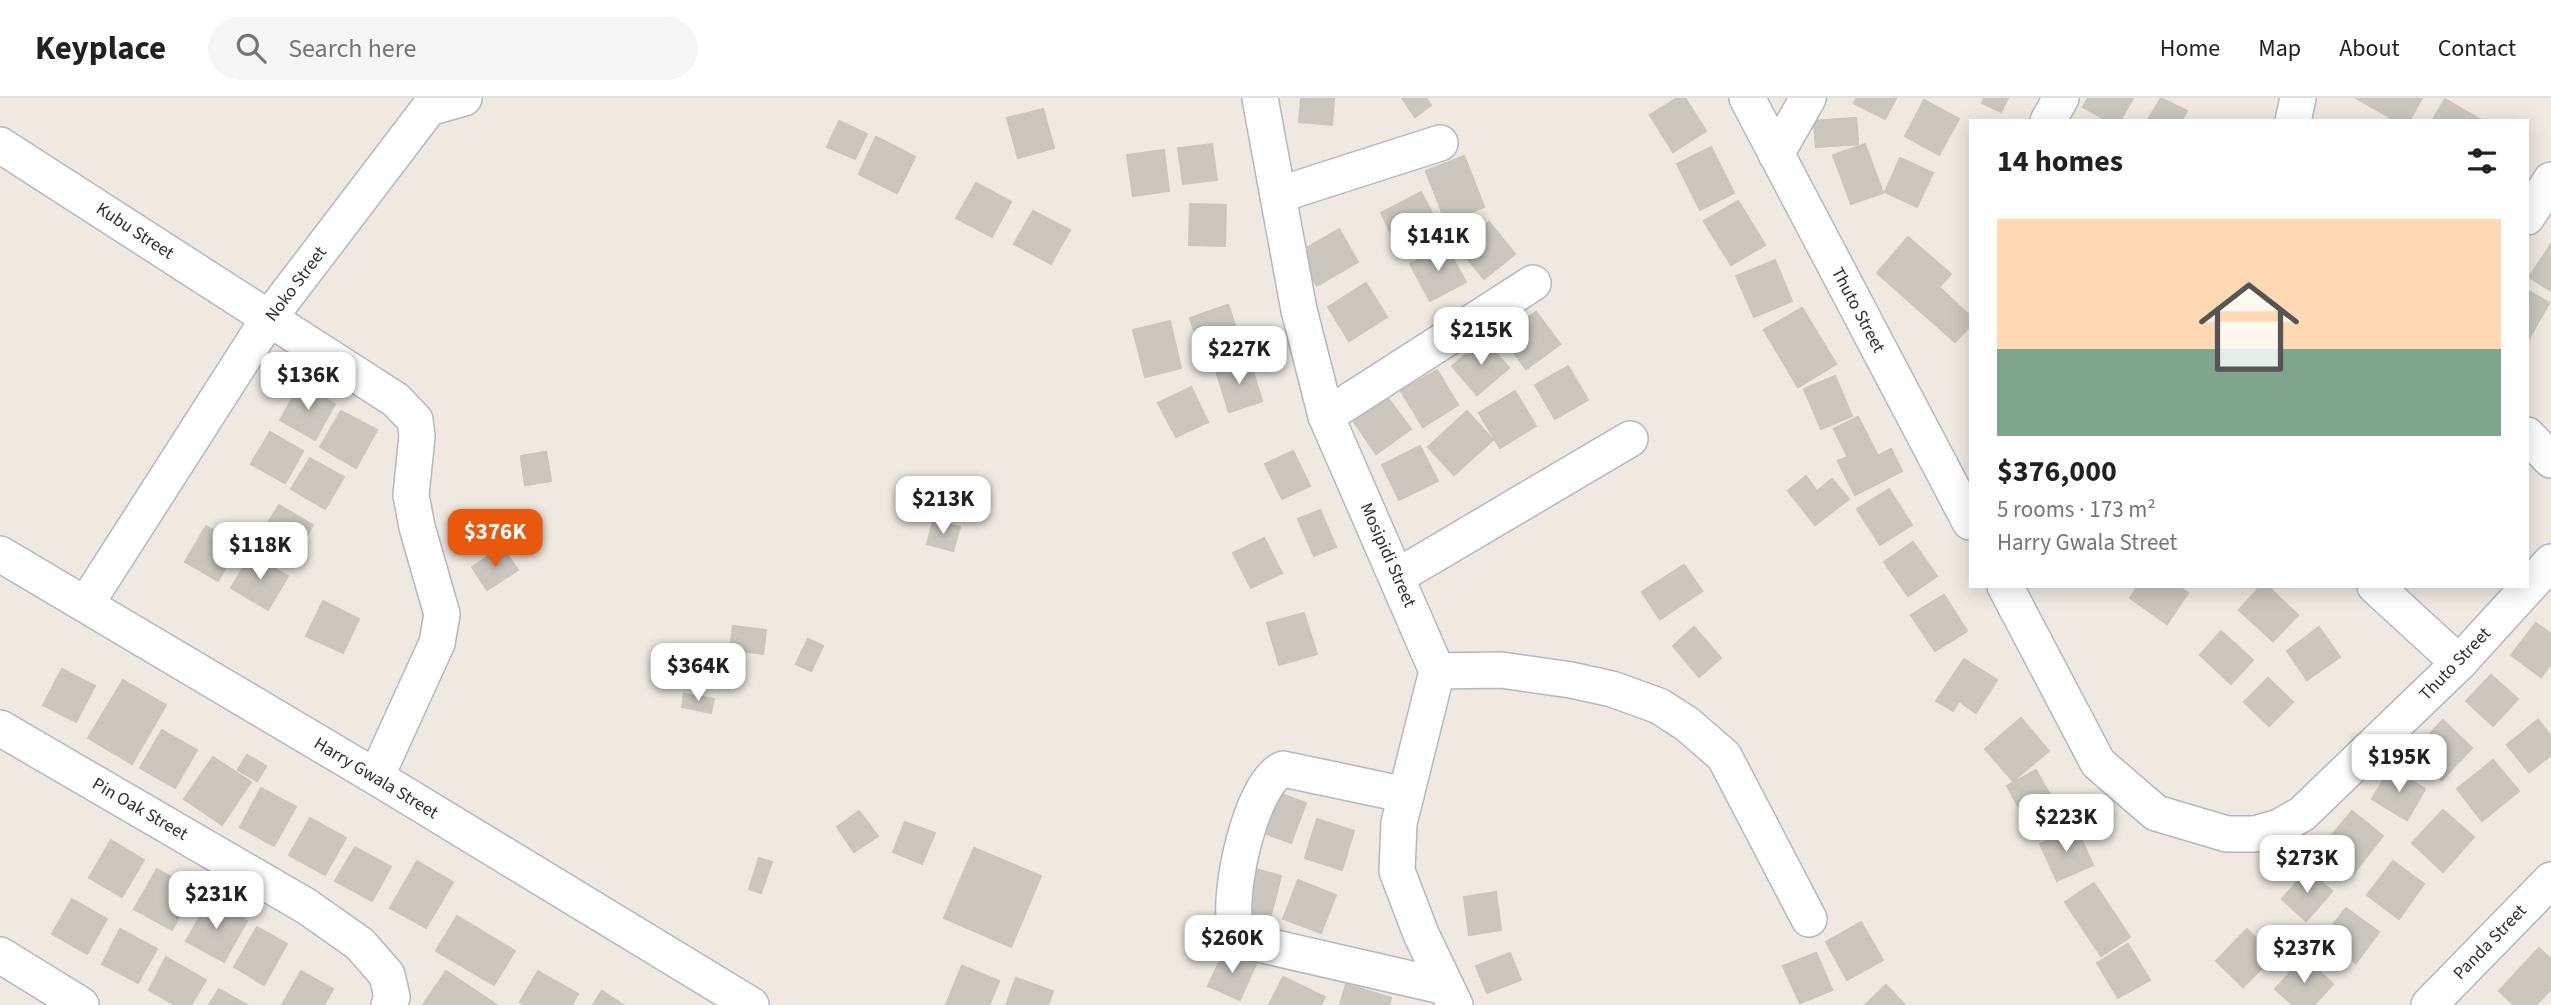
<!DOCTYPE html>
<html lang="en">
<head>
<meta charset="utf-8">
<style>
	body { margin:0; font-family:"Source Sans 3",sans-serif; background:#f6f6f6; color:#202124; height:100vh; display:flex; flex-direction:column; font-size:26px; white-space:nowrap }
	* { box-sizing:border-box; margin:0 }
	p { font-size:23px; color:#757577 }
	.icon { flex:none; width:38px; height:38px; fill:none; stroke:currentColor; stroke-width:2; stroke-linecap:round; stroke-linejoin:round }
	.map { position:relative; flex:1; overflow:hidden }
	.sheet { position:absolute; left:1969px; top:21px; width:560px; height:469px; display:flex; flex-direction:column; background:#fff; border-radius:0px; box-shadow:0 4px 18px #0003 }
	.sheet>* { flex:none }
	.price { position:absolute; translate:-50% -60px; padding:0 16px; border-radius:14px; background:#fff; color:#222; font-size:23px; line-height:46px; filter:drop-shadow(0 2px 4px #0008) }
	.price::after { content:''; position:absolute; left:50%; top:42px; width:21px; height:16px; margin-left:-10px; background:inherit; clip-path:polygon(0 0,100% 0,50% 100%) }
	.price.selected { background:#ea580c; color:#fff }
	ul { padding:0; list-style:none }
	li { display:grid; align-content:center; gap:14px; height:371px; padding:0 28px }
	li+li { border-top:2px solid #e0e0e0 }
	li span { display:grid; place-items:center; height:217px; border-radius:0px; color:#555 }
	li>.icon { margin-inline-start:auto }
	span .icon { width:126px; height:126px; fill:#fffc; stroke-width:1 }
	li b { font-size:30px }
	h2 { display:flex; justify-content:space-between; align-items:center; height:84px; padding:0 28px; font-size:30px }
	header { display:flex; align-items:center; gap:42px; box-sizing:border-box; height:98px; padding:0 35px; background:#fff; border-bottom:2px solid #e0e0e0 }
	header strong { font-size:33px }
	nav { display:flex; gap:38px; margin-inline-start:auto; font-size:24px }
	.search { width:490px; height:63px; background:#f6f6f6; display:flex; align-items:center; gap:18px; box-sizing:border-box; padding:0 24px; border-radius:38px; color:#757577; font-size:26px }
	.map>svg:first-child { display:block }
	.building { fill:#cbc7bf; stroke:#cbc5ba; stroke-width:2 }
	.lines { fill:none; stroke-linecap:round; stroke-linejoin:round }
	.street-casing { stroke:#b4b7c1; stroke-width:38 }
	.street { stroke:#fff; stroke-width:35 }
	.labels { text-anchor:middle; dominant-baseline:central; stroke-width:5; stroke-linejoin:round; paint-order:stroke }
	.street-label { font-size:18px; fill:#2e2e2e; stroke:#fff }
</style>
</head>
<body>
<header>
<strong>Keyplace</strong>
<div class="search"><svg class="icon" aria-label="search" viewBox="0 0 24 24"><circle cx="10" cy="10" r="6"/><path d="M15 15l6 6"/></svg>Search here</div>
<nav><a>Home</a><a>Map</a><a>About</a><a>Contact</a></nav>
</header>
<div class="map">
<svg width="2551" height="907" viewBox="0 0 2551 907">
	<rect width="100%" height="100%" fill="#efe9e1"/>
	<g class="building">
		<polygon points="1301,0 1334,1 1332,27 1299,24"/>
		<polygon points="1402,0 1426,0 1431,7 1415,19"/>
		<polygon points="1677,0 1685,0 1706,33 1673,54 1650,17"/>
		<polygon points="1857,0 1896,0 1885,21 1854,5"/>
		<polygon points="1857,0 1896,0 1885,21 1854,5"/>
		<polygon points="1984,0 2008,0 2001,14 1982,5"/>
		<polygon points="2088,0 2133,0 2120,23 2108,23 2083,9"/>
		<polygon points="2161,0 2187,13 2181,23 2147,23"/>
		<polygon points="2356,0 2422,0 2409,23 2396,23"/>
		<polygon points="2445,1 2481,22 2480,23 2432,23"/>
		<polygon points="1924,2 1959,21 1939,57 1905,38"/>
		<polygon points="1043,11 1054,50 1018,60 1007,20"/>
		<polygon points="1856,20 1858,46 1816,49 1814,23"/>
		<polygon points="1856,20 1858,46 1816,49 1814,23"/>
		<polygon points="839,23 867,36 855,61 827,49"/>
		<polygon points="876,39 915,59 897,95 859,76"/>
		<polygon points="876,39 915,59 897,95 859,76"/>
		<polygon points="1212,46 1217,82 1183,86 1178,50"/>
		<polygon points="1865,46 1883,95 1851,106 1833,57"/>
		<polygon points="1711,49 1734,95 1700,112 1677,66"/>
		<polygon points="1164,52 1169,93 1133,98 1127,57"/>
		<polygon points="1464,58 1484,109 1446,124 1426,73"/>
		<polygon points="1464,58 1484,109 1446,124 1426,73"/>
		<polygon points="1900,60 1933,75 1917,109 1885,94"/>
		<polygon points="976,85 1011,104 992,139 956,120"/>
		<polygon points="1421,94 1440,130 1399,151 1381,115"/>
		<polygon points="1738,103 1765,147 1731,167 1704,123"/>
		<polygon points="1738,103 1765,147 1731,167 1704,123"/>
		<polygon points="1190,106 1226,107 1225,148 1189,147"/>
		<polygon points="1033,113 1070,132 1051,166 1014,146"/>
		<polygon points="1489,124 1515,156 1484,181 1458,149"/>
		<polygon points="1339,131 1358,164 1317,188 1298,155"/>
		<polygon points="1908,139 1951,176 1939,189 1970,218 1970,228 1955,244 1877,175"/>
		<polygon points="2551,146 2551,193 2529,179"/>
		<polygon points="1445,147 1466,184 1430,203 1410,166"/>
		<polygon points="1775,162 1792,203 1754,219 1736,178"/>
		<polygon points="1366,185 1387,219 1349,243 1328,209"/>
		<polygon points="2527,192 2549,205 2528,242 2527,241"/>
		<polygon points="2527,192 2549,205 2528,242 2527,241"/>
		<polygon points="1228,207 1243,251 1205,264 1190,220"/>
		<polygon points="1228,207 1243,251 1205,264 1190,220"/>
		<polygon points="1802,210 1836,266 1798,289 1764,232"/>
		<polygon points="1802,210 1836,266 1798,289 1764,232"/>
		<polygon points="1536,214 1560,246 1526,271 1502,238"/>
		<polygon points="1536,214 1560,246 1526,271 1502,238"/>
		<polygon points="1170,223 1181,270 1145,279 1133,232"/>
		<polygon points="1484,241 1509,270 1477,297 1452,268"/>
		<polygon points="1249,261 1262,303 1229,314 1216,272"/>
		<polygon points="1249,261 1262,303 1229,314 1216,272"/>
		<polygon points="1568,268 1588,302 1555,321 1535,287"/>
		<polygon points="1437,272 1458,307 1423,329 1401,293"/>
		<polygon points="1835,278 1852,318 1821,331 1804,291"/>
		<polygon points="301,286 335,306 315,342 280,322"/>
		<polygon points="1191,289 1208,324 1176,339 1158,305"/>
		<polygon points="1515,293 1536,328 1500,350 1479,315"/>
		<polygon points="1388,300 1411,331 1376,356 1354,324"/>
		<polygon points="341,313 377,332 356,370 320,349"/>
		<polygon points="1467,313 1493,342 1454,377 1428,349"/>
		<polygon points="1858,319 1878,358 1891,351 1902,373 1855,397 1838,363 1848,359 1834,331"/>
		<polygon points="1858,319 1878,358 1891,351 1902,373 1855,397 1838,363 1848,359 1834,331"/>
		<polygon points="270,334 303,353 285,385 251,366"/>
		<polygon points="270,334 303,353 285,385 251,366"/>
		<polygon points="1420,348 1438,383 1399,402 1382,367"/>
		<polygon points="1293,353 1310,388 1282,401 1265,366"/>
		<polygon points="546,354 551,383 525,387 521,358"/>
		<polygon points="546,354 551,383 525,387 521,358"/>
		<polygon points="310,360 344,379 325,411 291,391"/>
		<polygon points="1806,378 1817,393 1832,381 1849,401 1815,427 1788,393"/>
		<polygon points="1889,391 1912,427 1880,447 1857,411"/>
		<polygon points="279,407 313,427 296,458 260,438"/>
		<polygon points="1320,412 1336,449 1314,458 1298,421"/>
		<polygon points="933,423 960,429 953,453 927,446"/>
		<polygon points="206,428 239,447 218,483 185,464"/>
		<polygon points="1264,440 1282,475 1251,490 1233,455"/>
		<polygon points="1913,444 1937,478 1908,498 1884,464"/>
		<polygon points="502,449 518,472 487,492 472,469"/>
		<polygon points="251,457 288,478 268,512 231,490"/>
		<polygon points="1684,467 1702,493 1660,521 1642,494"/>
		<polygon points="1684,467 1702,493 1660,521 1642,494"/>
		<polygon points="2138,488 2177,488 2188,495 2167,526 2130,500"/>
		<polygon points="2261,488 2267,488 2298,517 2273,543 2239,512"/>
		<polygon points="2261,488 2267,488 2298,517 2273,543 2239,512"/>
		<polygon points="1944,497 1967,533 1935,553 1911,517"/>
		<polygon points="1944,497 1967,533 1935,553 1911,517"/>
		<polygon points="323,503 359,521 343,555 306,538"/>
		<polygon points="1304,515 1317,556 1279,567 1267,525"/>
		<polygon points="2536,525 2551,536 2551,566 2541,579 2511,557"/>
		<polygon points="733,528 766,532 763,556 730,552"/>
		<polygon points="1694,529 1721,560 1699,579 1673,548"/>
		<polygon points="2319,529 2340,559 2307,582 2287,553"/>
		<polygon points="2221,533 2253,562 2231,586 2200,557"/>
		<polygon points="808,541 823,548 811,573 796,566"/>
		<polygon points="808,541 823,548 811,573 796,566"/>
		<polygon points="1964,561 1997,582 1976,615 1959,603 1953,613 1936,603"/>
		<polygon points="62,571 95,588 76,624 43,607"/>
		<polygon points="2491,577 2518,601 2493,628 2466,603"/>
		<polygon points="2268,580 2293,604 2269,628 2244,604"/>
		<polygon points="123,582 166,607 132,666 88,640"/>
		<polygon points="684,596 714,601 711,615 682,609"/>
		<polygon points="2021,620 2049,653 2013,683 1985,651"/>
		<polygon points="2443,622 2472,650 2442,682 2412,655"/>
		<polygon points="2538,622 2551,638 2551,657 2529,674 2507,647"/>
		<polygon points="2538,622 2551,638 2551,657 2529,674 2507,647"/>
		<polygon points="162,632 197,652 175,690 140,670"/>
		<polygon points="247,657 266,668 257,683 238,672"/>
		<polygon points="247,657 266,668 257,683 238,672"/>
		<polygon points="213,659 251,684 222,727 184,701"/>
		<polygon points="2493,662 2519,693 2482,723 2457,691"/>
		<polygon points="2391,670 2425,691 2407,722 2372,701"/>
		<polygon points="2391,670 2425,691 2407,722 2372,701"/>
		<polygon points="2036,672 2065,723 2035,739 2007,688"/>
		<polygon points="261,690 296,709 274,748 240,729"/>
		<polygon points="1271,692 1306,705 1291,745 1256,732"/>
		<polygon points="2443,712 2474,739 2443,774 2412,745"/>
		<polygon points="859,713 878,738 854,754 837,729"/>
		<polygon points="2352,713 2383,738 2354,775 2322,749"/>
		<polygon points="310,720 346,740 325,777 289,757"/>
		<polygon points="1317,721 1354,733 1342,772 1305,760"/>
		<polygon points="905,724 935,735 922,766 893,754"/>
		<polygon points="2076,730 2093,767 2057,783 2040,746"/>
		<polygon points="111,742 144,762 122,799 89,780"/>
		<polygon points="355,749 391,769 372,803 335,783"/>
		<polygon points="974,750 1041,778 1011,849 944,820"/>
		<polygon points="759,760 772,764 761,795 749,791"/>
		<polygon points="417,763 453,784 426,830 390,810"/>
		<polygon points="2393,763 2424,786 2399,821 2367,797"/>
		<polygon points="1246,768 1281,778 1269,825 1233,816"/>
		<polygon points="157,771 194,792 172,832 134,811"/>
		<polygon points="2308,772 2332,793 2306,823 2282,801"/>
		<polygon points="2308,772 2332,793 2306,823 2282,801"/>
		<polygon points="1298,782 1336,797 1321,835 1283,821"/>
		<polygon points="2094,785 2130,839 2101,858 2065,804"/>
		<polygon points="1496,794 1501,832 1469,837 1464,799"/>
		<polygon points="72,801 107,821 87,856 52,836"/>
		<polygon points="209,802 247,823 224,864 186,843"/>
		<polygon points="2346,810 2379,834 2356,865 2323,840"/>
		<polygon points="457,818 515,853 494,887 436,853"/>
		<polygon points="1861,824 1883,862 1847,882 1826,844"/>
		<polygon points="257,829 287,846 264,887 234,869"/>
		<polygon points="120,831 157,851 138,885 102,866"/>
		<polygon points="2247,831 2274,858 2243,889 2216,863"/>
		<polygon points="2128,846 2150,882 2118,900 2097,865"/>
		<polygon points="2539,850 2551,861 2551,891 2536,907 2514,907 2499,893"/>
		<polygon points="1225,852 1256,866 1240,902 1208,888"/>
		<polygon points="1510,855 1521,882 1487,895 1476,868"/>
		<polygon points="1816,855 1832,892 1800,905 1783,868"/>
		<polygon points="1816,855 1832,892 1800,905 1783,868"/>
		<polygon points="166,859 206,882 191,907 175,907 149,892"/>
		<polygon points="2304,859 2333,886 2314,907 2293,907 2275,891"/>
		<polygon points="962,868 999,883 989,907 946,907"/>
		<polygon points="962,868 999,883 989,907 946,907"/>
		<polygon points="301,873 333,891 324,907 282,907"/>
		<polygon points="446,873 497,907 423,907"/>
		<polygon points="538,873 578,896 572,907 525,907 520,904"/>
		<polygon points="1283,879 1325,899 1321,907 1269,907"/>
		<polygon points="1016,880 1053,893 1048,907 1006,907"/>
		<polygon points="1346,886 1391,900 1389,907 1340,907"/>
		<polygon points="1886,887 1905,907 1865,907"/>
		<polygon points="219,891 247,907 209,907"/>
		<polygon points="602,893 623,907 593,907"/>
		<polygon points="602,893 623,907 593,907"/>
	</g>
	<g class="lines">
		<g class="street-casing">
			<g id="street">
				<polyline points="1260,0 1299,212 1326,318 1437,573 1399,725 1397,773 1421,836 1455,907"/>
				<polyline points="1747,0 1970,424"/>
				<polyline points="2048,23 2061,0"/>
				<polyline points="2293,23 2298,0"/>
				<polyline points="0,47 396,302 415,322 417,338 411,397 417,429 442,516 437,545 376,679"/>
				<polyline points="1776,56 1808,0"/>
				<polyline points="1278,97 1440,45"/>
				<polyline points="2527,119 2551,82"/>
				<polyline points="1326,318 1533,185"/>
				<polyline points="2527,337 2551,362"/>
				<polyline points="0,456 376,679 751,907"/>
				<polyline points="1398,478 1630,341"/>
				<polyline points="2005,488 2098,665 2156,715 2227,736 2255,736 2279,729 2302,716 2459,565 2551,464"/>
				<polyline points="2375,488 2459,565"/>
				<polyline points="86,506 269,220 429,10 464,0"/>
				<polyline points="1437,573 1501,572 1571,582 1612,591 1659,608 1687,626 1724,658 1809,821"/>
				<polyline points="0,630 306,808 360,846 387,877 392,899 389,907"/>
				<path d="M1406 697 1283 671C1251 686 1228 792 1235 827 1236 836 1246 841 1254 845L1446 889"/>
				<polyline points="0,857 81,907"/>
				<polyline points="2429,907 2551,782"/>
			</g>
		</g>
		<use href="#street" class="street"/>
	</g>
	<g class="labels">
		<g class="street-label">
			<text transform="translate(135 133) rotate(33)">Kubu Street</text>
			<text transform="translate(296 186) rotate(-53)">Noko Street</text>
			<text transform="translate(1858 212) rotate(62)">Thuto Street</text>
			<text transform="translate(1388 457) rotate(66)">Mosipidi Street</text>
			<text transform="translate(2455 566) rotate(-46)">Thuto Street</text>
			<text transform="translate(376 680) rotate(31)">Harry Gwala Street</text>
			<text transform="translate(140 711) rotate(30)">Pin Oak Street</text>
			<text transform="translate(2490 844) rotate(-46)">Panda Street</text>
		</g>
	</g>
</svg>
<b class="price" style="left:1438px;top:175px">$141K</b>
<b class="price" style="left:1481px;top:269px">$215K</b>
<b class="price" style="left:1239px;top:288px">$227K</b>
<b class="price" style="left:308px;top:314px">$136K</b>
<b class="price" style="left:943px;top:438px">$213K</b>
<b class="price selected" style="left:495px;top:471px">$376K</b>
<b class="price" style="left:260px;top:484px">$118K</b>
<b class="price" style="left:698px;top:605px">$364K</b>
<b class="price" style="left:2399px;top:696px">$195K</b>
<b class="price" style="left:2066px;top:756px">$223K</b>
<b class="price" style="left:2307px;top:797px">$273K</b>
<b class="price" style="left:216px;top:833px">$231K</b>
<b class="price" style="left:1232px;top:877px">$260K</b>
<b class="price" style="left:2304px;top:887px">$237K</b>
<section class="sheet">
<h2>14 homes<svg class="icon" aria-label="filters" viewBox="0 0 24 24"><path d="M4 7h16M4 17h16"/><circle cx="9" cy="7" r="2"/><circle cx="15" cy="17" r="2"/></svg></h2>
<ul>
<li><span style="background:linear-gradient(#ffd9b3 60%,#7fa58c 0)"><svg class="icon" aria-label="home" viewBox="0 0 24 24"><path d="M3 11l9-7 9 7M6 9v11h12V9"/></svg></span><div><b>$376,000</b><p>5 rooms · 173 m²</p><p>Harry Gwala Street</p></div></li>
</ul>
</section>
</div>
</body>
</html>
